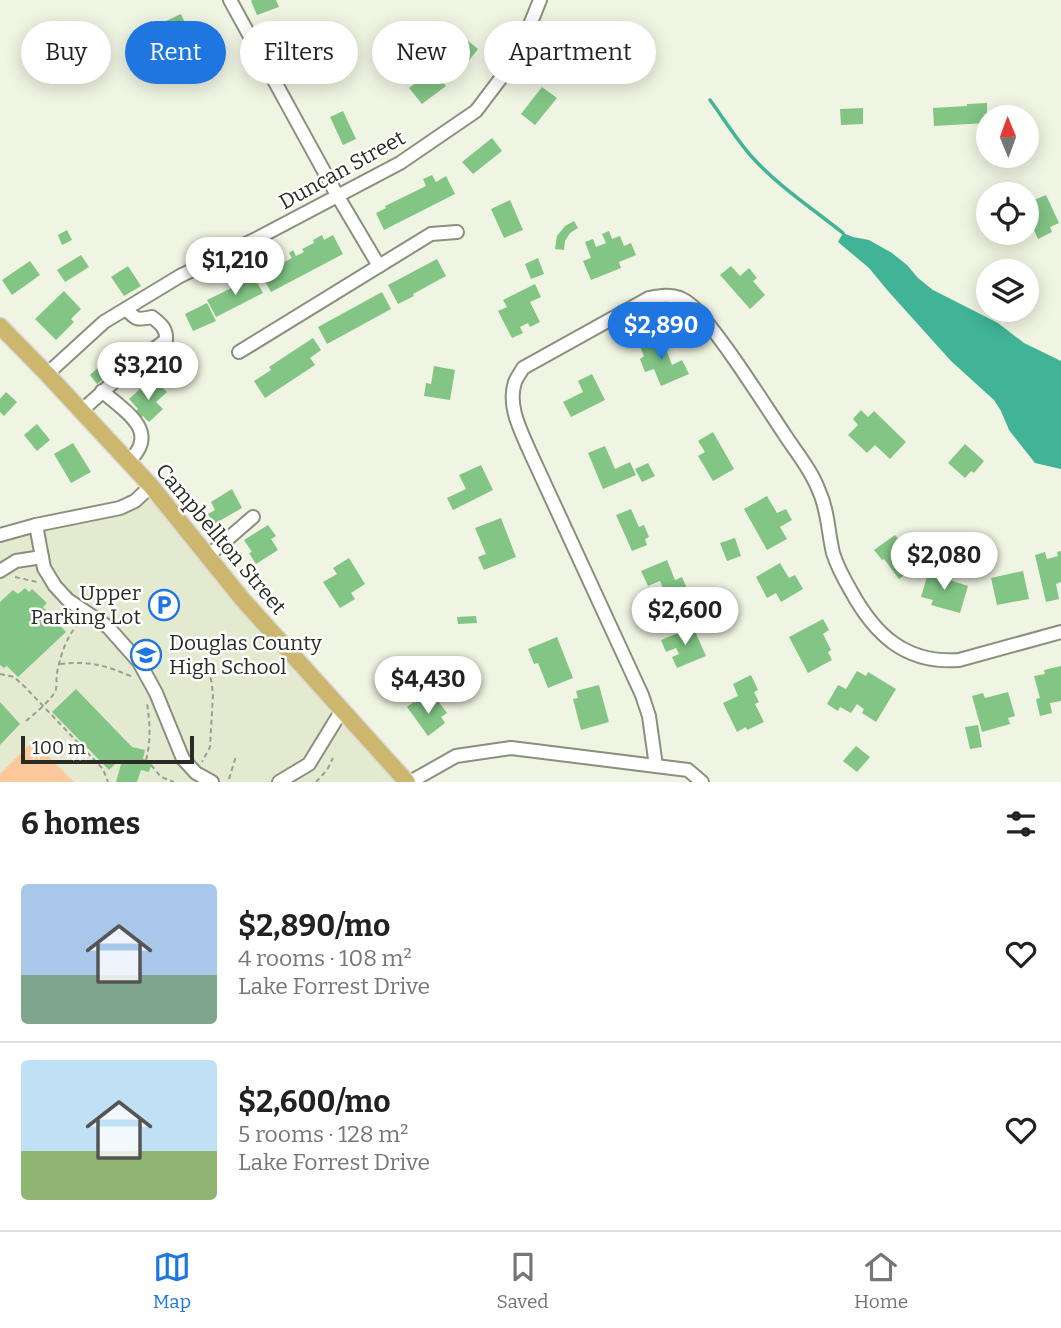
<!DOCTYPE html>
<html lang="en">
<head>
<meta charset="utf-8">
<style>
	body { margin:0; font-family:Bitter,serif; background:#f2f2f2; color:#222; height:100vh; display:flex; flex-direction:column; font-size:26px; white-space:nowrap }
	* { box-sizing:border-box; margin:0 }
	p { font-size:23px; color:#767676 }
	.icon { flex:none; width:38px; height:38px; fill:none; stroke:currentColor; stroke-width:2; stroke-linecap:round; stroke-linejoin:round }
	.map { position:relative; height:782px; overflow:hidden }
	.details { display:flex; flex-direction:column; background:#fff; flex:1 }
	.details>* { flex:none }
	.hud { position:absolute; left:21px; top:21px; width:700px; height:63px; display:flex; gap:14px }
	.needle { width:46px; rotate:359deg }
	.tools { position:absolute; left:976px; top:105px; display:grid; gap:14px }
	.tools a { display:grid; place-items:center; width:63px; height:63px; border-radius:50%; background:#fff; box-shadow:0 4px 18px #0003; font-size:35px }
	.scale { position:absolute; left:21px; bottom:18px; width:173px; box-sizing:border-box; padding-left:7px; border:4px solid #292b24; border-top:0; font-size:19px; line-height:24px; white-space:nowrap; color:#292b24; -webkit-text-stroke:5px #fff; paint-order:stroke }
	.price { position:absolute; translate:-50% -60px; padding:0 16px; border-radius:24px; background:#fff; color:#222; font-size:23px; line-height:46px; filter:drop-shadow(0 2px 4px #0008) }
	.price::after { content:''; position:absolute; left:50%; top:42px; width:21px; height:16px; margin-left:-10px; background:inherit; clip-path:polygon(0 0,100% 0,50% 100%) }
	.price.on { background:#1f76e0; color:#fff }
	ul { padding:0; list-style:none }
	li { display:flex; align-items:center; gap:21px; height:175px; padding:0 21px }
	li+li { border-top:2px solid #e0e0e0 }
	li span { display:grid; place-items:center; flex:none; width:196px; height:140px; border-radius:7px; color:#555 }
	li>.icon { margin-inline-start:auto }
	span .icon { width:84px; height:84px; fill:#fffc; stroke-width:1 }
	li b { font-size:30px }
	h2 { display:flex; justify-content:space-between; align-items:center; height:84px; padding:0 21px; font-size:30px }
	.tag { padding:0 24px; border-radius:32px; background:#fff; box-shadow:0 4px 18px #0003; font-size:24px; line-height:63px }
	.tag.on { background:#1f76e0; color:#fff }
	.dock { display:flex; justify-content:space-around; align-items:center; height:98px; border-top:2px solid #e0e0e0; background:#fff; font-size:19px; color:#767676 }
	.dock a { display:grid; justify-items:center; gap:4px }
	.dock .on { color:#1f76e0 }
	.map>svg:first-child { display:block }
	.built { fill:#e4ead0 }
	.green { fill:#fcc89c }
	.water { fill:#41b497 }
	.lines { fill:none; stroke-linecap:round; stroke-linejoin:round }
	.stream { stroke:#41b497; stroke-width:3.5 }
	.building { fill:#82c585 }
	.minor-casing { stroke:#8b8f7f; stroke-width:16 }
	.major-casing { stroke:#d8d9d8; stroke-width:19 }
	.path { stroke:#9b9f91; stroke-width:2; stroke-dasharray:5 3.5; stroke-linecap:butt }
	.minor { stroke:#fff; stroke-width:12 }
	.major { stroke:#cdb76e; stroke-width:16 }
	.labels { text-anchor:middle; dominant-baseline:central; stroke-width:5; stroke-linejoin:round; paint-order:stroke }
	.street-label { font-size:21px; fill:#292b24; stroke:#fff }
	.poi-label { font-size:21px; fill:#292b24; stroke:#fff; text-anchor:end }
</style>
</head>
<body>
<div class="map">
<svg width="1061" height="782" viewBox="0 0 1061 782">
	<rect width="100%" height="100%" fill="#f0f4e2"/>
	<polygon class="built" points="151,486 407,782 0,782 0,535 120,508"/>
	<polygon class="green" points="33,741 74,782 0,782 0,774"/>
	<polygon class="water" points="843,233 853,237 869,240 892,253 907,265 918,278 933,290 998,323 1024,343 1061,361 1061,469 1035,463 1009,430 1001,411 994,400 951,361 888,291 869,268 838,242"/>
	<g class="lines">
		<path class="stream" d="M710 100C724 119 736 139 752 157 778 186 813 209 843 233"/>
	</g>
	<g class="building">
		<polygon points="252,0 276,0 279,7 257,15 251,1"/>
		<polygon points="181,14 192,39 176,46 166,21"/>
		<polygon points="462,36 478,49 460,72 444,59"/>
		<polygon points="433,70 446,86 422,104 409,88"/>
		<polygon points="542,87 557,98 535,125 521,114"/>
		<polygon points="987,103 987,123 934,126 933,108 967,106 967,104"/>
		<polygon points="863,108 863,124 841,125 840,109"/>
		<polygon points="343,111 356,139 343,145 330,117"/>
		<polygon points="492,138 502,151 473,174 462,162"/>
		<polygon points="432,175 436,182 446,176 455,194 384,230 376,213 386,208 385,206 426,186 423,179"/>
		<polygon points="1046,195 1059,223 1050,227 1052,232 1038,239 1027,214 1027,203"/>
		<polygon points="510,200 523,230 504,238 491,209"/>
		<polygon points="574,221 578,228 570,233 565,241 564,250 555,249 557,236 565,226"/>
		<polygon points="67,230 72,240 62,245 58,235"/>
		<polygon points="609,231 612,239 620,236 624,246 631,243 636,255 619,262 621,268 591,280 583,261 591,258 585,242 593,239 596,247 606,243 602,234"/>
		<polygon points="322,235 324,240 333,235 343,254 271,292 261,274 292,258 289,253 293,250 296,256 304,252 302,249 314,243 313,240"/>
		<polygon points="81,255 89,267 65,282 57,270"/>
		<polygon points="538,258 544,274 531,279 525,264"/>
		<polygon points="437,259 446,276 413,294 414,296 398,304 388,285"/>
		<polygon points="30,261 40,275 12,295 2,280"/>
		<polygon points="128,266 141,286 124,296 111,277"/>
		<polygon points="731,266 740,276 749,268 757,278 753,281 765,295 750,309 720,275"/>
		<polygon points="254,277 263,293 216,317 207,300"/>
		<polygon points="535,284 541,297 530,302 540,322 530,327 528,323 520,327 523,333 512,338 498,311 507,307 503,300"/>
		<polygon points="64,291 81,309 71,319 74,322 56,340 35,319"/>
		<polygon points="382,292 391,309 327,344 318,327"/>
		<polygon points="207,303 216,321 193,331 185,314"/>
		<polygon points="655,337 659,346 664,344 672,365 682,360 689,374 661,386 654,369 645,372 640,359 644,356 639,344"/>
		<polygon points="313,338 321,350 310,358 315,365 265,398 254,381 271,370 269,367"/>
		<polygon points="102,364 110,374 97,384 90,375"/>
		<polygon points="434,366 455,370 450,400 424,396 426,383 431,384"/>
		<polygon points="592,374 605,400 571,417 563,402 583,392 578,381"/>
		<polygon points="156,381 167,392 156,402 163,409 149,422 143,416 139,421 133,414 138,409 129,399 140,389 144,393"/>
		<polygon points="6,392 17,402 4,416 0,412 0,399"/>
		<polygon points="861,410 868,417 874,411 906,442 890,459 875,445 867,453 848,435 858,425 853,419"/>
		<polygon points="37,424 50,440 37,451 24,435"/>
		<polygon points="713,432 734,469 713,481 698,456 705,452 698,441"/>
		<polygon points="73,443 91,472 71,483 54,454"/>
		<polygon points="965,444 984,461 974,473 971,471 965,478 948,463"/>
		<polygon points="605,446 615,469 630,462 636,475 603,489 588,453"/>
		<polygon points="648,463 655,476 642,482 635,469"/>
		<polygon points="481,465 493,490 453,510 447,498 466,489 459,475"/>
		<polygon points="232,489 242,508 214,524 208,514 215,510 211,502"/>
		<polygon points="767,496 777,513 786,509 792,520 780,527 787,539 767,550 744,509"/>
		<polygon points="631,509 639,527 644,525 649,537 645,539 647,545 632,551 616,515"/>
		<polygon points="501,518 516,557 484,570 478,557 486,554 475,528"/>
		<polygon points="268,525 276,536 271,539 278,550 256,564 249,553 252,552 244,540"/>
		<polygon points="895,535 899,540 905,536 924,561 899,579 884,559 882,560 874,550"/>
		<polygon points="735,538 741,556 727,561 720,543"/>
		<polygon points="1061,551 1061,582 1056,584 1059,599 1046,602 1035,555 1045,552 1047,559 1058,556 1057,552"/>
		<polygon points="349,558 365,584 351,593 355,599 340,608 323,582 337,574 333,568"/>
		<polygon points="667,560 675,580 682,577 688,591 683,593 685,598 670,604 660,581 648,586 641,571"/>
		<polygon points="780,563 789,578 795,575 803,589 781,602 776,593 767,598 756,577"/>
		<polygon points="929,570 944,574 943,578 968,586 960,613 931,605 933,600 921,597"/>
		<polygon points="1023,571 1029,599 997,605 991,578"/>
		<polygon points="25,588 29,592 32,589 47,603 43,607 66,632 18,677 7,666 4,668 0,665 0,602 13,590 18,594"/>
		<polygon points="476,616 477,623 458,624 457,617"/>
		<polygon points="823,619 829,630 823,634 831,650 828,652 832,660 808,673 789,637"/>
		<polygon points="693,627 706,656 677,668 672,657 679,654 676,648 666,652 661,640"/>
		<polygon points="557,637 573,678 548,688 538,663 534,664 528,649"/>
		<polygon points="1061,666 1061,701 1050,703 1052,713 1040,716 1036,699 1040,698 1034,676 1045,674 1044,670"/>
		<polygon points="857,671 866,676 868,672 896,689 876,722 862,713 864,709 857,704 851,713 840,707 838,711 827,704 838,685 846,689"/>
		<polygon points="751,675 758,690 754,692 759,702 755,704 764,722 747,730 746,727 737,732 723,703 738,696 733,684"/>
		<polygon points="599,685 609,722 581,730 573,699 578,698 576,691"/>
		<polygon points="76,689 132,747 145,750 143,759 152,762 151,765 149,772 141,770 137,782 116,782 121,764 118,761 109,770 52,712"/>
		<polygon points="1008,692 1015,716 1008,718 1010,724 982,732 972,696 983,693 985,698"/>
		<polygon points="419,698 427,709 438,701 447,713 441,717 445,723 428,736 407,707"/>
		<polygon points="0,702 20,724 0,745"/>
		<polygon points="978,725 982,747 970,749 965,727"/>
		<polygon points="856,746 870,757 857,772 843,761"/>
	</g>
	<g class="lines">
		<g class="minor-casing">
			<g id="minor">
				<polyline points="230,0 337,195 379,266"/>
				<polyline points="239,352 431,234 457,232"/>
				<polyline points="47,374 104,322 180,276 254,240 400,163 476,111 501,78 521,47 540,0"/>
				<path d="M102 391C124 411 162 431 128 462"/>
				<path d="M81 411 133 365 166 340C167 329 161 324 152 317 137 320 136 320 126 309"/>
				<polyline points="36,525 44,568 55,586 68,600 108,627 139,662 156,693 183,759 196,773 212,782"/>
				<polyline points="0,535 36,525 120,508 135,501 151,486"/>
				<polyline points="208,556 253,517"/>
				<polyline points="0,571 16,561 42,557"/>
				<path d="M656 766 649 716 642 695 530 452C521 431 507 406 515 382 517 377 521 372 523 368L649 298C660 296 670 294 680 298 687 301 696 309 701 315 731 351 757 393 783 432 795 451 811 469 819 491 828 510 828 532 833 553 837 566 844 579 851 591 875 635 906 664 959 660L1061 632"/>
				<polyline points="279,782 309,764 342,710"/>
				<polyline points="410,782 456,756 511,748 688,770 702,782"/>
			</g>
		</g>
		<g class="major-casing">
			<polyline id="major" points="0,326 47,374 151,486 243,600 407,782"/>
		</g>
		<g class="path">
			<polyline points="15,577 37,582"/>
			<path d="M60 664C92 661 104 665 133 677"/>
			<polyline points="200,664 211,679 213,694 210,747 202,762"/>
			<polyline points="0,674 14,677 25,687 103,769 108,782"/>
			<path d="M26 721C34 714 53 699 56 689 57 684 56 678 57 673 61 654 66 637 79 623"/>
			<path d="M146 760C151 741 150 723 147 703"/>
			<polyline points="151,765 161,777 174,782"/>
			<polyline points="229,779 236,756"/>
			<polyline points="316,782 327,770 333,758"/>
		</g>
		<use href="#minor" class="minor"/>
		<use href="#major" class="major"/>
	</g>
	<defs>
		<g id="parking-ring" transform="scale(1.575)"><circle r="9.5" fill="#fff" stroke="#1f76e0" stroke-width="1.5"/><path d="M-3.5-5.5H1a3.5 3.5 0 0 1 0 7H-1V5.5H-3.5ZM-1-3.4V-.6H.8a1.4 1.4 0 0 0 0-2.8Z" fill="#1f76e0"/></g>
		<g id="school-ring" transform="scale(1.575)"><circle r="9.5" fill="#fff" stroke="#1f76e0" stroke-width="1.5"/><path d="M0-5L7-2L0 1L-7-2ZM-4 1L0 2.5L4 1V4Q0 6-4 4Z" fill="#1f76e0"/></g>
	</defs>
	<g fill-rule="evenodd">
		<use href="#parking-ring" x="164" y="605"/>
		<use href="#school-ring" x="146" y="655"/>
	</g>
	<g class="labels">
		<g class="street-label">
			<text transform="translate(342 170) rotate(-29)">Duncan Street</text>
			<text transform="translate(221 539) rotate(50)">Campbellton Street</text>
		</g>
		<g class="poi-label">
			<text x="141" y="593">Upper<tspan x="141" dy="24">Parking Lot</tspan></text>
			<text x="169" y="643" text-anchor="start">Douglas County<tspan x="169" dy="24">High School</tspan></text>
		</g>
	</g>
</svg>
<div class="tools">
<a><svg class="needle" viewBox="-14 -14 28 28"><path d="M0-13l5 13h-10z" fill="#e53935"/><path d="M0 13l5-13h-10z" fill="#767676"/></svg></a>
<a><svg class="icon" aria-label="locate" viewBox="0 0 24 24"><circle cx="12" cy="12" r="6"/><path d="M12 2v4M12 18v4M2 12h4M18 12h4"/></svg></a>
<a><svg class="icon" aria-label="layers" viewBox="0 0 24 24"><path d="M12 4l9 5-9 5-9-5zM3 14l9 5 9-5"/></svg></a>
</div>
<div class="scale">100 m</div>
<b class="price" style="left:235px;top:297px">$1,210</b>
<b class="price on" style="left:661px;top:362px">$2,890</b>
<b class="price" style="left:148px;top:402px">$3,210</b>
<b class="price" style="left:944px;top:592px">$2,080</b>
<b class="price" style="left:685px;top:647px">$2,600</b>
<b class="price" style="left:428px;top:716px">$4,430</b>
<div class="hud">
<a class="tag">Buy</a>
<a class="tag on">Rent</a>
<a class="tag">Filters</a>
<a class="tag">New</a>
<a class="tag">Apartment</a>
</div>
</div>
<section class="details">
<h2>6 homes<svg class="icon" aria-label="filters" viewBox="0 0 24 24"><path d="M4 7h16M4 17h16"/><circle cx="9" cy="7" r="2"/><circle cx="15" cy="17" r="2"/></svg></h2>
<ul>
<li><span style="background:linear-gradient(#a9c7e8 65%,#7fa58c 0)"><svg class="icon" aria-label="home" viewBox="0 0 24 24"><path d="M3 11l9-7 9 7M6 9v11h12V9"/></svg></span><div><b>$2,890/mo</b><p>4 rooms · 108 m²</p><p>Lake Forrest Drive</p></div><svg class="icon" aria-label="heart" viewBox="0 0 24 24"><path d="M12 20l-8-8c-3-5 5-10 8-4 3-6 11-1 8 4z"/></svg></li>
<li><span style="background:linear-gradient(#bfe0f5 65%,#8fb573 0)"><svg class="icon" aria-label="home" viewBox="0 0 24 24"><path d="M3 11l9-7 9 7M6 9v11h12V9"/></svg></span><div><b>$2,600/mo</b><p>5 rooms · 128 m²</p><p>Lake Forrest Drive</p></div><svg class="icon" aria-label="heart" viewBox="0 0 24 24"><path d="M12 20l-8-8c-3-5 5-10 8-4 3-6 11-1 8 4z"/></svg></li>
</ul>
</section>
<nav class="dock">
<a class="on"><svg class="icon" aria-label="map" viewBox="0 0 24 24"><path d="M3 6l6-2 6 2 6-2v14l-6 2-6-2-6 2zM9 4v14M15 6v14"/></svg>Map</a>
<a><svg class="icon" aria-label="saved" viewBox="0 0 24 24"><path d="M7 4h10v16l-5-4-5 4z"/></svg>Saved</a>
<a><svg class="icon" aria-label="home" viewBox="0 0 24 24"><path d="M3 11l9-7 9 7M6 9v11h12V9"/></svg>Home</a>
</nav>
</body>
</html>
